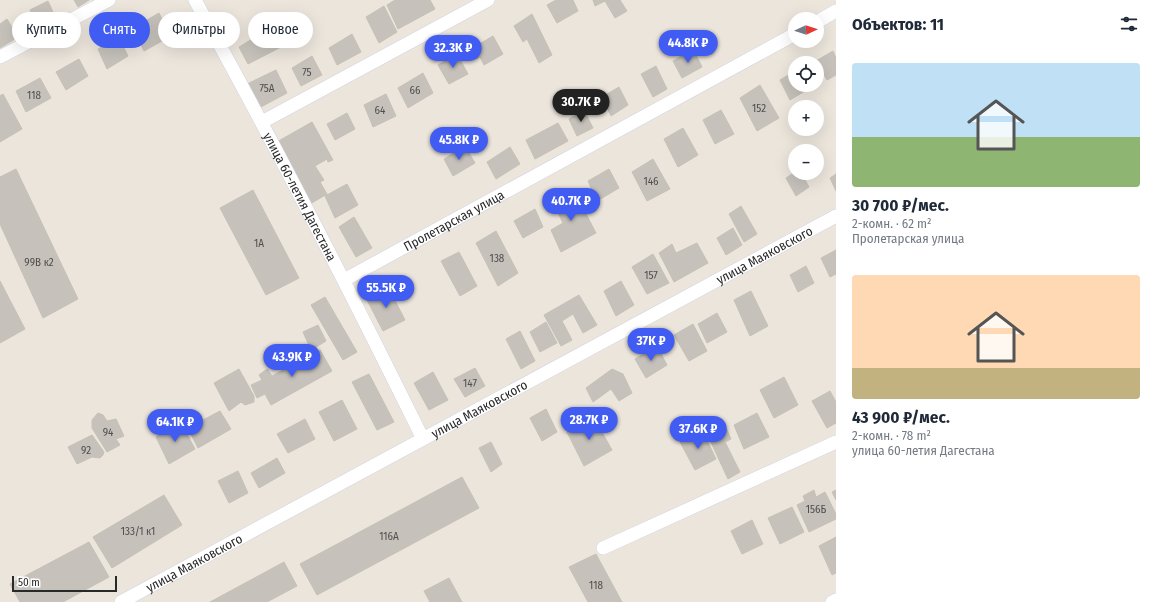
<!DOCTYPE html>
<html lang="ru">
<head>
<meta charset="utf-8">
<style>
	body { margin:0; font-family:"Fira Sans Condensed",sans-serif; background:#f2f2f3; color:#1f2937; height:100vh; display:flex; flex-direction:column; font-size:15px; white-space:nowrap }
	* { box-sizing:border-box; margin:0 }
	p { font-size:13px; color:#747a83 }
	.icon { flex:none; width:22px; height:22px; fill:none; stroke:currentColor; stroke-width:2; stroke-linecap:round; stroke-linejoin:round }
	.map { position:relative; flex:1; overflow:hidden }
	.details { display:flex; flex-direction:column; background:#fff; width:320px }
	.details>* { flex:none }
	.banner { position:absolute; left:12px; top:12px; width:380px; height:36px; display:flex; gap:8px }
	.needle { width:26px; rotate:86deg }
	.fabs { position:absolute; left:788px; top:12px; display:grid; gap:8px }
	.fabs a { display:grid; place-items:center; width:36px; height:36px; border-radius:50%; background:#fff; box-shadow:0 4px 16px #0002; font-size:20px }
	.scale { position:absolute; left:12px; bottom:10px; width:105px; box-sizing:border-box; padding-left:4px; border:2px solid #292929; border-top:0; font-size:11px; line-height:14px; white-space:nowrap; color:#292929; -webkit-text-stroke:3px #fff; paint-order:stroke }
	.price { position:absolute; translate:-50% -34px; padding:0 9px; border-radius:14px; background:#415cf2; color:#fff; font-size:13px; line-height:26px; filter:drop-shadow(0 1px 2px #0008) }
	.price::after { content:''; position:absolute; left:50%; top:24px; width:12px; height:9px; margin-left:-6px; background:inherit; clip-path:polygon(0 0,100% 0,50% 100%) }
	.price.selected { background:#222; color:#fff }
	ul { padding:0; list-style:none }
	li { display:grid; align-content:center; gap:8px; height:212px; padding:0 16px }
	li span { display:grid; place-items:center; height:124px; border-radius:4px; color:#555 }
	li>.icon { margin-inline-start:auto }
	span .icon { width:72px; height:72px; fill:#fffc; stroke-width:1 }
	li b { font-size:17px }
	h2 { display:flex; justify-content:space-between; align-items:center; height:48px; padding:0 16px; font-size:17px }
	.chip { padding:0 14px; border-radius:18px; background:#fff; box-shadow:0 4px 16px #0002; font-size:14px; line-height:36px }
	.chip.selected { background:#415cf2; color:#fff }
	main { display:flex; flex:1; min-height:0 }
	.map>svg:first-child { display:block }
	.building { fill:#c6c2bb; stroke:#c6c1b5 }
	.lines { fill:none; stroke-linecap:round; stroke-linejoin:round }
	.street-casing { stroke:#d1d4e2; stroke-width:14 }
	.street { stroke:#fff; stroke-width:13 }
	.labels { text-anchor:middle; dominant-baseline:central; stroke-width:3; stroke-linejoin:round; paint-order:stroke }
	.number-label { font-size:11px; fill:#504f4e }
	.street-label { font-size:13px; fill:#292929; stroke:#fff }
</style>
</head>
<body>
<main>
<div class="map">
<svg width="836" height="602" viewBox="0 0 836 602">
	<rect width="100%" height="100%" fill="#ebe5dc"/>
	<g class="building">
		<polygon points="74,0 89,0 78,7"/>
		<polygon points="395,0 430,0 435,9 398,29 387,5"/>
		<polygon points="556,0 573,0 578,11 557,23 547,5"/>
		<polygon points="593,0 620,0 627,11 615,18 605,1 595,6"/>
		<polygon points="48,1 56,19 39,28 30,10"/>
		<polygon points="384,6 397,32 379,43 366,17"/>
		<polygon points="159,13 171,36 144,51 133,28"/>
		<polygon points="532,14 552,55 539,63 527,39 523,42 514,26"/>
		<polygon points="7,19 18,37 0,48 0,24"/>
		<polygon points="269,29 281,47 248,64 239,47"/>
		<polygon points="352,34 361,52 337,65 329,48"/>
		<polygon points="493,36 503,54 484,65 480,57 476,59 471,49"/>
		<polygon points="119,38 128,56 107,69 98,49"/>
		<polygon points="693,49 702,67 682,78 673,61"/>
		<polygon points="833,51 836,58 836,75 827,80 816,61"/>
		<polygon points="457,54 468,74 449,84 438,65"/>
		<polygon points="312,56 322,75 301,86 292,68"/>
		<polygon points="79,59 88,76 66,90 56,72"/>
		<polygon points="656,66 667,89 653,97 641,74"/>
		<polygon points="276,70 287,93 259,108 247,84"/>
		<polygon points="795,71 795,85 802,85 805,91 790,100 780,80"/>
		<polygon points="423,73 433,93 408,108 398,88"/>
		<polygon points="40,78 51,98 26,112 16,91"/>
		<polygon points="760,85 779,118 757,131 740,98"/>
		<polygon points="619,87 628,105 611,116 602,97"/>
		<polygon points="3,94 22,129 0,142 0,96"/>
		<polygon points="386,94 396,116 373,127 364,105"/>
		<polygon points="584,110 593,128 577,136 569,119"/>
		<polygon points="721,110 734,134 715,144 703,120"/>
		<polygon points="347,113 355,129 335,140 327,124"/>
		<polygon points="312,122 333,160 328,162 327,159 315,166 324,180 320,182 327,194 310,204 275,143"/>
		<polygon points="558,123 568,141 535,159 526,140"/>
		<polygon points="683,128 698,155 678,167 664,139"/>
		<polygon points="465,146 475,163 453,176 444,159"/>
		<polygon points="510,147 520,164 496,179 487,162"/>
		<polygon points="653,159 670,189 647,201 632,172"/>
		<polygon points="16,169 78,299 43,318 0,224 0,177"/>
		<polygon points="609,169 619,188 597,201 588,181"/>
		<polygon points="795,172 801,173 809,187 796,196 786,178"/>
		<polygon points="836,174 836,191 830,178"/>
		<polygon points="347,184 358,205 335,218 325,196"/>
		<polygon points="573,189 596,233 561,252 551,230 563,223 552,200"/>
		<polygon points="253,190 299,278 266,295 220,208"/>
		<polygon points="741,206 757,234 744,242 729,214"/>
		<polygon points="535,209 543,227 523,238 514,221"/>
		<polygon points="354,217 372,248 356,257 339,227"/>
		<polygon points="733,228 742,245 726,255 717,238"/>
		<polygon points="496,231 518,273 498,286 476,243"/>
		<polygon points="697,243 708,263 674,282 659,253 672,244 676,253"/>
		<polygon points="836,250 836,274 830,277 821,258"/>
		<polygon points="459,252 477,286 460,296 441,261"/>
		<polygon points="653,254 669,283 647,294 632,267"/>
		<polygon points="806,266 814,283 798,292 790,275"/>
		<polygon points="0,281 25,329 0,343"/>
		<polygon points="621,281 634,305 616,316 604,291"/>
		<polygon points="388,287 405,320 383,331 366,298"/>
		<polygon points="751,291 768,326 750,336 734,300"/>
		<polygon points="579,295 597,325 583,333 573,314 562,321 572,340 561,346 544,315"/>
		<polygon points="325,297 357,352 343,360 311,305"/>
		<polygon points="717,313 727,332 707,343 698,324"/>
		<polygon points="546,322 557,343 540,352 530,332"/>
		<polygon points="693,324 707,351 689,361 674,335"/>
		<polygon points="318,325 326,341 311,350 303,332"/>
		<polygon points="520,331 535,361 521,369 506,339"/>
		<polygon points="657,346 667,365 646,378 635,359"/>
		<polygon points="320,350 332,371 271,405 265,394 257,398 251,385 262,380 259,375 267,369 272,376"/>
		<polygon points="475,368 485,386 465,397 454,379"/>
		<polygon points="239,369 254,396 254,402 245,405 241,402 229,411 214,383"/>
		<polygon points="612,369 623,374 632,393 619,401 611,389 593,402 586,388"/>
		<polygon points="433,372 448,400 429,410 414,383"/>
		<polygon points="369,374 394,422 377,430 352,382"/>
		<polygon points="784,377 798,405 774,418 760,390"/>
		<polygon points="830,391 836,402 836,423 827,428 812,401"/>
		<polygon points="342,400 357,429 334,441 319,412"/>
		<polygon points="546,409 557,432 542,441 530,418"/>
		<polygon points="220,411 231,429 198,448 188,428"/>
		<polygon points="98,413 103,415 107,421 116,419 124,436 116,439 120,445 107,452 92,428 92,420"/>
		<polygon points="757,413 769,437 744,449 734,425"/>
		<polygon points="593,416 612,450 584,466 567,432"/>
		<polygon points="305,419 315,439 288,453 277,434"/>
		<polygon points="181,423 195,449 169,464 156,437"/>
		<polygon points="726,428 731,439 725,442 740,472 728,479 709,438"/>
		<polygon points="702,430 716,459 695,470 680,442"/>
		<polygon points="92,435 104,452 103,455 100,458 92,457 77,464 68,447"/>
		<polygon points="491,442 502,464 491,472 479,448"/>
		<polygon points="277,458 285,473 259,488 251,473"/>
		<polygon points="238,471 248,493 229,503 218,481"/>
		<polygon points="462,477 479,508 317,595 300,564"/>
		<polygon points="814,490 816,497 825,492 836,514 836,519 809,532 797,505 805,501 803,496"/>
		<polygon points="836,490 836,500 832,492"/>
		<polygon points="164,495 182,525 112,568 93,537"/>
		<polygon points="792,507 804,532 780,544 768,518"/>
		<polygon points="752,520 763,544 742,554 731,531"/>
		<polygon points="836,537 836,573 832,575 819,546"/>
		<polygon points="89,542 109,577 63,602 20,602 10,584"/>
		<polygon points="596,554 622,602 588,602 569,567"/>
		<polygon points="284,562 297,586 267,602 210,602"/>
		<polygon points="449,578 462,602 430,602 424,591"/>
	</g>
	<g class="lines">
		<g class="street-casing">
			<g id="street">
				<path id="s1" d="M195 0C275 144 350 291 423 439"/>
				<polyline points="817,22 836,11"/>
				<polyline points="0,57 109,0"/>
				<polyline points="262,122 488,0"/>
				<path id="s2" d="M344 280 795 34"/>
				<polyline points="603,548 836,442"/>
				<path id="s3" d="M121 602 836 216"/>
				<polyline points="832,602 836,600"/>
			</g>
		</g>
		<use href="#street" class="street"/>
	</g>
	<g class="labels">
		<g class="number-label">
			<text x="307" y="72">75</text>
			<text x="267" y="88">75А</text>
			<text x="415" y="90">66</text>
			<text x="34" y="95">118</text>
			<text x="759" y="108">152</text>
			<text x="380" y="110">64</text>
			<text x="651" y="181">146</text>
			<text x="259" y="243">1А</text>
			<text x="497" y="258">138</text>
			<text x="39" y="262">99В к2</text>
			<text x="651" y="275">157</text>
			<text x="470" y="383">147</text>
			<text x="108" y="432">94</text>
			<text x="86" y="450">92</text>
			<text x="816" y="509">156Б</text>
			<text x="138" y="531">133/1 к1</text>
			<text x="389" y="536">116А</text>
			<text x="596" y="585">118</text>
		</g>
		<g class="street-label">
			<text stroke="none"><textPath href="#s1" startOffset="223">улица 60-летия Дагестана</textPath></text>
			<text stroke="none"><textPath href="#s2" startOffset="125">Пролетарская улица</textPath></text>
			<text stroke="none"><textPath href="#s3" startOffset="731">улица Маяковского</textPath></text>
			<text stroke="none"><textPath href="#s3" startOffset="407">улица Маяковского</textPath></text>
			<text stroke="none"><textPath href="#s3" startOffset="83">улица Маяковского</textPath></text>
		</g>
	</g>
</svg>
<div class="fabs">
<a><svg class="needle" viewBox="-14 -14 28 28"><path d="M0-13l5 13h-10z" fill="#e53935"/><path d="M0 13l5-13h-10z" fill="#747a83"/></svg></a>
<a><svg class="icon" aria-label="locate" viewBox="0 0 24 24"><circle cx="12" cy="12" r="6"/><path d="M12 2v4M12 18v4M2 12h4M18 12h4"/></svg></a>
<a>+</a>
<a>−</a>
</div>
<div class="scale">50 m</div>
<b class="price" style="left:688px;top:64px">44.8K ₽</b>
<b class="price" style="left:453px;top:69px">32.3K ₽</b>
<b class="price selected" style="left:581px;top:123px">30.7K ₽</b>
<b class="price" style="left:459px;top:161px">45.8K ₽</b>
<b class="price" style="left:571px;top:222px">40.7K ₽</b>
<b class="price" style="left:386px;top:309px">55.5K ₽</b>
<b class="price" style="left:651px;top:362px">37K ₽</b>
<b class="price" style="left:292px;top:378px">43.9K ₽</b>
<b class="price" style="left:589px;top:441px">28.7K ₽</b>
<b class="price" style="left:175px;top:443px">64.1K ₽</b>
<b class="price" style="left:698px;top:450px">37.6K ₽</b>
<div class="banner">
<a class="chip">Купить</a>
<a class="chip selected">Снять</a>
<a class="chip">Фильтры</a>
<a class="chip">Новое</a>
</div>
</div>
<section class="details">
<h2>Объектов: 11<svg class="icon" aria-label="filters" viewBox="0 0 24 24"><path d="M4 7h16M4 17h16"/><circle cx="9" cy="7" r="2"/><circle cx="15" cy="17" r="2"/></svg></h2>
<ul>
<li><span style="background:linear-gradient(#bfe0f5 60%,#8fb573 0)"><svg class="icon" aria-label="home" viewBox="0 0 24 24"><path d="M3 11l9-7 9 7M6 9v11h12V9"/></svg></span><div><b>30 700 ₽/мес.</b><p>2-комн. · 62 m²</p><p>Пролетарская улица</p></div></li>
<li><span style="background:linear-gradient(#ffd9b3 75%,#c2b280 0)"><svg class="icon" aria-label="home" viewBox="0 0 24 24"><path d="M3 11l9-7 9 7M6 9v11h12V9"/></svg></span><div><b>43 900 ₽/мес.</b><p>2-комн. · 78 m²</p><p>улица 60-летия Дагестана</p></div></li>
</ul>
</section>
</main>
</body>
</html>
